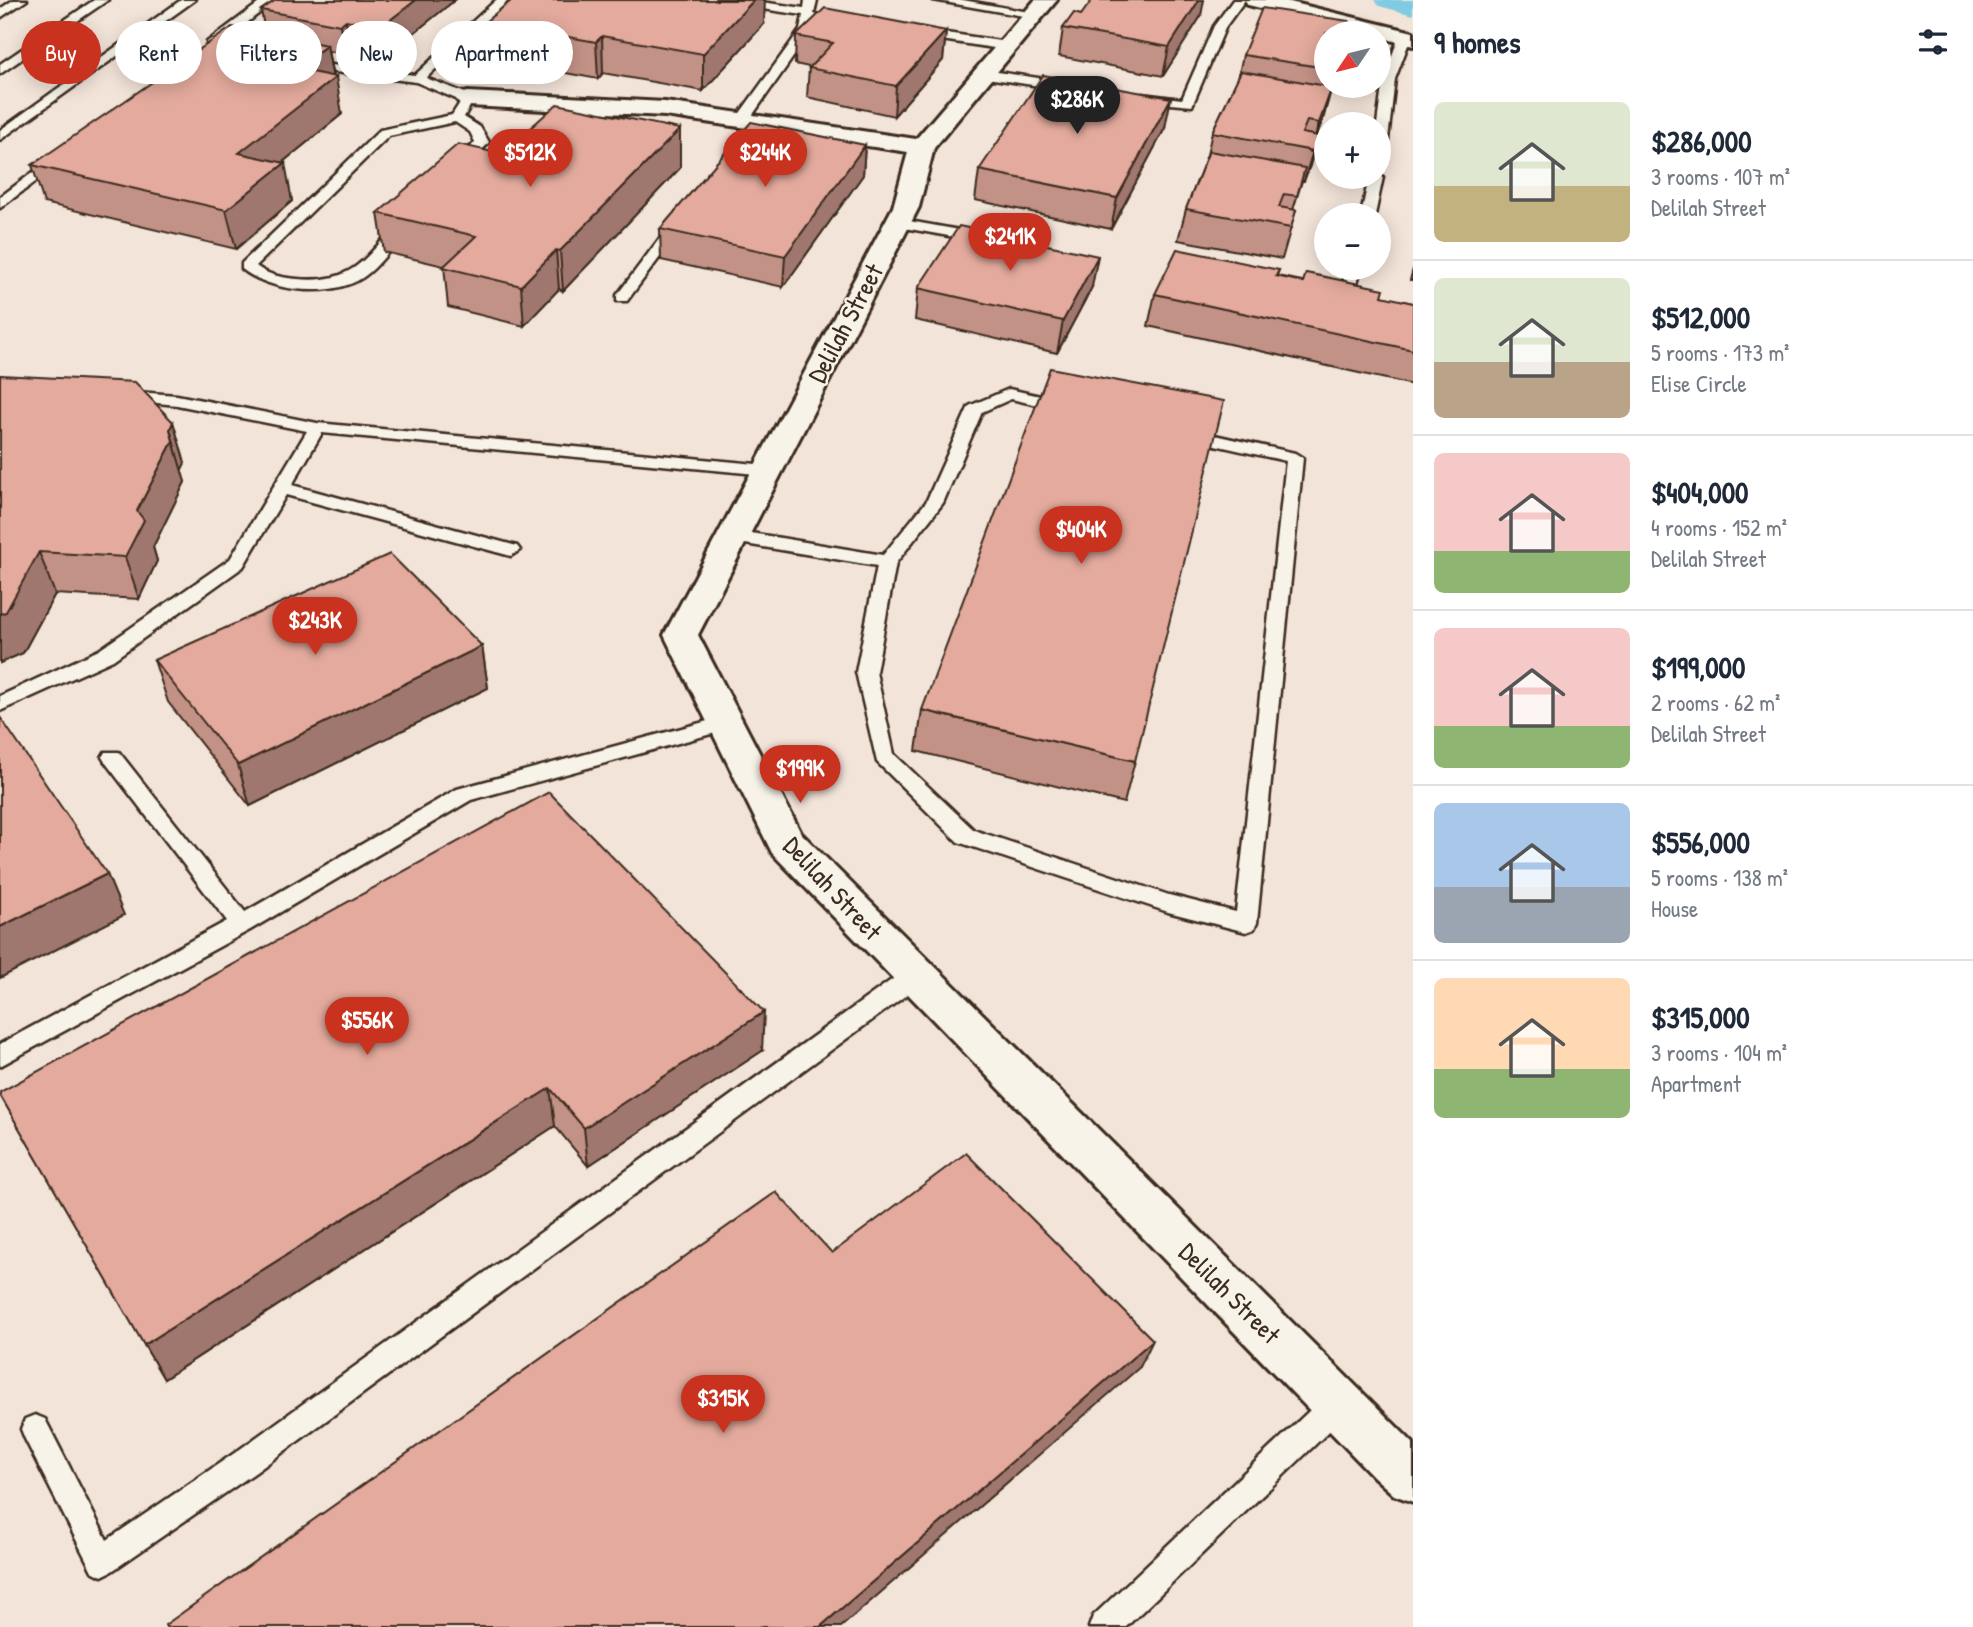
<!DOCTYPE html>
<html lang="en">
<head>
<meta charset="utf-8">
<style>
	body { margin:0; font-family:"Patrick Hand",sans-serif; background:#f6f6f7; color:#1f2937; height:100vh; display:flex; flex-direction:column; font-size:26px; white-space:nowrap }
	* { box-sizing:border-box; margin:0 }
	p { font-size:23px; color:#747a83 }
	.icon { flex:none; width:38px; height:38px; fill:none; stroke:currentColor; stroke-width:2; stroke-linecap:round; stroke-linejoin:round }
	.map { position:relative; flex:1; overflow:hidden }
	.panel { display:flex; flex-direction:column; background:#fff; width:560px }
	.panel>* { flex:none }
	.hud { position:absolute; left:21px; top:21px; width:665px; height:63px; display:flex; gap:14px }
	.needle { width:46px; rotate:235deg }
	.controls { position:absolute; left:1314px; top:21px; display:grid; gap:14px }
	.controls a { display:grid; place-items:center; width:77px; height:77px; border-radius:50%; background:#fff; box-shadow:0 4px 18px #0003; font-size:35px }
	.price { position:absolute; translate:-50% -60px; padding:0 16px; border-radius:24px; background:#c8321e; color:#fff; font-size:23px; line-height:46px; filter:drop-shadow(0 2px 4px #0008) }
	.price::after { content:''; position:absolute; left:50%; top:42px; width:21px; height:16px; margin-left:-10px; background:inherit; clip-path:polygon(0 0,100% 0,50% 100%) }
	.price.selected { background:#222; color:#fff }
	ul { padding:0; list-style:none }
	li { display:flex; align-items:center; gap:21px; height:175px; padding:0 21px }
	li+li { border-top:2px solid #e0e1e3 }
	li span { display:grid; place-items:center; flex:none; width:196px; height:140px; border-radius:10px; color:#555 }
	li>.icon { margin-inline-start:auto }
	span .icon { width:84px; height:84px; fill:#fffc; stroke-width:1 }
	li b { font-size:30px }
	h2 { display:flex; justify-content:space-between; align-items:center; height:84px; padding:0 21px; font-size:30px }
	.chip { padding:0 24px; border-radius:32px; background:#fff; box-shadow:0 4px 18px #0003; font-size:24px; line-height:63px }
	.chip.selected { background:#c8321e; color:#fff }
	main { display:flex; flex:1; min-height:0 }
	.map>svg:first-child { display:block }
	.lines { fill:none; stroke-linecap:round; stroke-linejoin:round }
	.canal { fill:#80cbe1; fill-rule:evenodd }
	.lane-casing { stroke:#3b2a1e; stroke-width:5 }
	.street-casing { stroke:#3b2a1e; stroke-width:6 }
	.secondary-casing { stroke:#3b2a1e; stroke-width:6 }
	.lane { fill:#f7f3e8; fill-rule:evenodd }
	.street { fill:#f7f3e8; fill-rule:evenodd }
	.secondary { fill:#f7f3e8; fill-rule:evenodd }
	.wall { fill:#c39287; stroke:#3b2a1e; stroke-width:2 }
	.shaded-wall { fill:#9f776e; stroke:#3b2a1e; stroke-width:2 }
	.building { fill:#e3aa9d; stroke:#3b2a1e; stroke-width:2 }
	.labels { text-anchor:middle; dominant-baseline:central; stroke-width:5; stroke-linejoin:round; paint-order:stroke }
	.street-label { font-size:26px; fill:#3b2a1e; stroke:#f7f3e8 }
</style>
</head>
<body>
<main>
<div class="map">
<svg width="1413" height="1627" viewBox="0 0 1413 1627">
	<rect width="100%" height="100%" fill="#f3e4d9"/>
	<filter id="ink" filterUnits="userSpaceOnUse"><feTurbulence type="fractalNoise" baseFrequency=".0143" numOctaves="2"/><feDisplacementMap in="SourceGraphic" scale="14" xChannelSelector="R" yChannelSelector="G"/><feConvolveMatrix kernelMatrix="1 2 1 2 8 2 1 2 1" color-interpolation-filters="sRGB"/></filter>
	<g filter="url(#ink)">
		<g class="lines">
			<polygon class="canal" points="1375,0 1413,0 1413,15 1379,6"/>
			<g class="lane-casing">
				<g id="lane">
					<polygon points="13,0 27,0 0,18 0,9"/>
					<polygon points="94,0 108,0 0,74 0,64"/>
					<polygon points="181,0 195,0 0,140 0,130"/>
					<polygon points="263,0 276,0 215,48 207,48 207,42"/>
					<path d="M496 0H509L426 78 473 96 474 99 464 117 480 127 489 142 487 145 458 172 451 168 475 142 470 132 455 122 389 136 256 266C267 275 283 278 297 279 353 284 363 260 397 224H407V230C392 246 380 266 362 278 331 298 270 292 242 269V263L380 130 452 115 461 101 416 82 302 68 296 64 298 61 415 75Z"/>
					<polygon points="716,0 747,0 804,8 805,0 817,0 814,14 848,22 842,26 813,21 810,33 747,123 742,124 735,120 800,30 803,15 722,3"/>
					<polygon points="933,0 963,0 1040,14 1034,18"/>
					<polygon points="1233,0 1245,0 1226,26 1192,106 1137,101 1136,98 1142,94 1182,99 1214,26"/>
					<polygon points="919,29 1007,42 1013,46 1007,50 915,36 913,33"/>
					<polygon points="1405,33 1411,37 1395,79 1386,157 1379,161 1377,124 1383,79 1399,37"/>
					<polygon points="984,70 1065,82 1071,86 1065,90 980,77 978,74"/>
					<polygon points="52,158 64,161 0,208 0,197"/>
					<polygon points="1379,174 1383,177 1375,215 1361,215 1369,177 1379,177"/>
					<polygon points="898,219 982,234 989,238 982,242 893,226 891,223"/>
					<polygon points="677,221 684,225 627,301 617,301 617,295 672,222"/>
					<polygon points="1347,268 1361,268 1356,287 1349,291 1342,287"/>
					<path d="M1009 389 1295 453 1303 458 1257 923 1254 929 1246 932 1168 912 958 842 877 762 856 672 877 566 733 542 724 536 733 530 883 555 926 502 969 406ZM1011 399 1286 461 1236 912 1169 895 974 830 894 754 876 672 896 563 943 503 982 412Z"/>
					<polygon points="123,391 177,395 317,423 767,465 776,470 767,475 322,433 292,485 517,546 520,550 511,556 286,495 243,567 113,660 0,711 0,696 99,650 230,559 307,431 177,405 117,399 117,393"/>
					<polygon points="726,716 736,723 733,728 471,800 250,930 0,1066 0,1044 227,921 105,762 102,757 105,752 119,752 245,912 457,789"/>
					<polygon points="916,966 924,968 927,975 924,982 256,1472 112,1571 102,1576 92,1571 25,1439 21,1429 25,1419 35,1415 45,1419 107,1540 236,1452 908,968"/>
					<polygon points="1338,1389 1348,1393 1352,1403 1348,1413 1126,1627 1089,1627 1093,1616 1328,1393"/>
				</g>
			</g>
			<g class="street-casing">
				<polygon id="street" points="1035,0 1057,0 934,148 919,207 698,635 801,833 1413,1443 1413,1502 1394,1495 1374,1477 772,853 664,635 893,207 908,152 665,116 468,106 460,104 456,99 460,94 468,92 665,102 916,139"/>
			</g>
			<g class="secondary-casing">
				<polygon id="secondary" points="1245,0 1282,0 1413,32 1413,46 1379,37 1379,33 1363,33 1248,5"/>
			</g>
			<use href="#lane" class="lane"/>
			<use href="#street" class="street"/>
			<use href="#secondary" class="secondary"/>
		</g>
		<g class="wall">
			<polygon points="276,0 455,0 385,56 350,49 344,54 328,51 333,76 342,114 283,162 292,201 236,249 44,203 32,165 265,33 261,10"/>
			<polygon points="1081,15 1201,16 1163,76 1059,56 1063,28"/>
			<polygon points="485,22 764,24 703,91 603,73 598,79 489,59"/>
			<polygon points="946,31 943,60 894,116 807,97 809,67 795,64 796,36"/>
			<polygon points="1326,33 1326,86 1330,86 1324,116 1317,135 1318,136 1304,181 1302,181 1293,210 1296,210 1282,259 1178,240 1186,209 1207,155 1212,132 1238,78 1243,55"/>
			<polygon points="1165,128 1111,229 975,200 979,170"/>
			<polygon points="680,129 680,168 563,291 559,289 524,326 448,307 444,266 384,252 378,213 501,154"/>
			<polygon points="865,145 863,175 783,287 661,260 660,229"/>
			<polygon points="1413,269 1413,280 1410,280"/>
			<polygon points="1279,270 1277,276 1413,303 1413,302 1413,385 1148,326 1155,294"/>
			<polygon points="1092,287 1057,353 915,320 918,288"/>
			<polygon points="0,375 173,422 185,463 181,471 185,482 153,547 157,561 139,599 55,594 23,653 0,663"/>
			<polygon points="482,646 488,688 250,806 168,702 154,660"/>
			<polygon points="922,710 1135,761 1124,803 916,751"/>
			<polygon points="762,1051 588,1166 555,1126 164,1379 0,1095"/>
		</g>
		<g class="shaded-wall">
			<polygon points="416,0 455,0 385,56 381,27"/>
			<polygon points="754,0 765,0 764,24 703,91 703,54"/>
			<polygon points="1199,0 1204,0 1201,16 1163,76 1169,47"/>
			<polygon points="346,20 350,49 344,54 340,25"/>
			<polygon points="946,31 943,60 894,116 896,86"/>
			<polygon points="602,36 603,73 598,79 596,42"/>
			<polygon points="327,45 333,79 336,77 342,114 247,191 239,153 296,69"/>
			<polygon points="1332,87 1324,116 1310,153 1319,123"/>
			<polygon points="1171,98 1165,128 1111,229 1117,198"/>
			<polygon points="680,129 680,168 563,291 560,251"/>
			<polygon points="1318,136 1310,166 1304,181 1313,151"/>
			<polygon points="865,145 863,175 783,287 785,256"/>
			<polygon points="285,163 292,201 236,249 226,210"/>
			<polygon points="556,250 559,289 524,326 521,286"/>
			<polygon points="1098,256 1092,287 1057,353 1063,321"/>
			<polygon points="173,422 185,463 181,471 170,429"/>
			<polygon points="173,441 185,482 153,547 157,561 139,599 125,557 137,511"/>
			<polygon points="39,552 55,594 23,653 0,663 0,614"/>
			<polygon points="482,646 488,688 250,806 238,765"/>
			<polygon points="107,874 124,915 0,978 0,927"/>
			<polygon points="764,1012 762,1051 588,1166 584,1128"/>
			<polygon points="550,1088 555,1126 164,1379 144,1345"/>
			<polygon points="1153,1340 1140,1367 841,1627 820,1627"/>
		</g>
		<g class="building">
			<polygon points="276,0 416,0 381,27 346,20 340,25 261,10"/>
			<polygon points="512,0 754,0 703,54 602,36 596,42 485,22"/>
			<polygon points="1092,0 1199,0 1169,47 1063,28 1074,13 1081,15"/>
			<polygon points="825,8 946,31 896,86 809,68 833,43 796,36"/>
			<polygon points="1262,8 1349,21 1345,33 1326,33 1326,68 1243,55"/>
			<polygon points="232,27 327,45 296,69 336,77 239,153 285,163 226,210 32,165"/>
			<polygon points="1241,71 1332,87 1319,123 1307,121 1302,133 1318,136 1313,151 1212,132"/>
			<polygon points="1043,75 1171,98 1117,198 979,170"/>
			<polygon points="557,104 680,129 560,251 556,250 521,286 443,267 476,236 378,213 458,144 501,154"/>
			<polygon points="751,122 865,145 785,256 660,229"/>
			<polygon points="1209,151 1305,168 1297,196 1284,194 1279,207 1296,210 1291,228 1186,209"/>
			<polygon points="959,226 1098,256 1063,321 918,288"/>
			<polygon points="1177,249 1279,270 1276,276 1303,282 1306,273 1384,289 1382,296 1413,303 1413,350 1155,294"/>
			<polygon points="1050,368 1224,401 1135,761 922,710"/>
			<polygon points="0,375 135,382 173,422 170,429 173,441 137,511 144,520 125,557 39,552 6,612 0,614"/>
			<polygon points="390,554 482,646 238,765 154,660"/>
			<polygon points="0,717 107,874 0,927"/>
			<polygon points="549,792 764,1012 584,1128 550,1088 144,1345 0,1095 0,1092"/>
			<polygon points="966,1153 1153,1340 820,1627 166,1627 165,1625 776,1192 832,1253"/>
		</g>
	</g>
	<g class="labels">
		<g class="street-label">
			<text transform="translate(845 323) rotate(-62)">Delilah Street</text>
			<text transform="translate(833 888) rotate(47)">Delilah Street</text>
			<text transform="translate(1230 1293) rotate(45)">Delilah Street</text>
		</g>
	</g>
</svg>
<div class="controls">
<a><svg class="needle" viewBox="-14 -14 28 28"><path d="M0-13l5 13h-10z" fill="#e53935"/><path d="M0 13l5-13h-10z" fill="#747a83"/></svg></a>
<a>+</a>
<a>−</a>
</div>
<b class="price selected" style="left:1077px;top:136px">$286K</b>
<b class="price" style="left:530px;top:189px">$512K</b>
<b class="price" style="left:765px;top:189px">$244K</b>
<b class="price" style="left:1010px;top:273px">$241K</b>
<b class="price" style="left:1081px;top:566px">$404K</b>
<b class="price" style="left:315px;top:657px">$243K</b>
<b class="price" style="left:800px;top:805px">$199K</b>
<b class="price" style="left:367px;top:1057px">$556K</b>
<b class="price" style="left:723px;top:1435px">$315K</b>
<div class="hud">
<a class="chip selected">Buy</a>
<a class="chip">Rent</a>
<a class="chip">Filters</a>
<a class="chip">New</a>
<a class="chip">Apartment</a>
</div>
</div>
<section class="panel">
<h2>9 homes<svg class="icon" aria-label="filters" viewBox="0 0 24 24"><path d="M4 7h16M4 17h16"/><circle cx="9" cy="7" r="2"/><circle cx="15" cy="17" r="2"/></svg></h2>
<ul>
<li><span style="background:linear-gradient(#dfe7d0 60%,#c2b280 0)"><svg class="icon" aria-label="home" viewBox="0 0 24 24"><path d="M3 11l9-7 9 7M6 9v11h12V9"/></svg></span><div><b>$286,000</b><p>3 rooms · 107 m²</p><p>Delilah Street</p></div></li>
<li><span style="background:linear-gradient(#dfe7d0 60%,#b9a48a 0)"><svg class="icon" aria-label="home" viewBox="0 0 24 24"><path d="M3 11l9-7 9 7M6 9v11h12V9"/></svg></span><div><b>$512,000</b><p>5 rooms · 173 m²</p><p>Elise Circle</p></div></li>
<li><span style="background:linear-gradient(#f6c9c9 70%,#8fb573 0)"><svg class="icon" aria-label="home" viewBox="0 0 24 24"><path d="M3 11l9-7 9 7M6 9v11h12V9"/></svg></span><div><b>$404,000</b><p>4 rooms · 152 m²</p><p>Delilah Street</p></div></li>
<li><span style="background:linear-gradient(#f6c9c9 70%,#8fb573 0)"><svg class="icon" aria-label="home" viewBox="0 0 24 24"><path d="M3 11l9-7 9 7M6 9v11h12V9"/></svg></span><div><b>$199,000</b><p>2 rooms · 62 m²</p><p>Delilah Street</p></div></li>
<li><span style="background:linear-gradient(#a9c7e8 60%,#9aa5b1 0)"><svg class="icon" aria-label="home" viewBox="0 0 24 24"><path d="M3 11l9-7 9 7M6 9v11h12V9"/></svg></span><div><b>$556,000</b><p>5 rooms · 138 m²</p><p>House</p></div></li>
<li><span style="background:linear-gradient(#ffd9b3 65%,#8fb573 0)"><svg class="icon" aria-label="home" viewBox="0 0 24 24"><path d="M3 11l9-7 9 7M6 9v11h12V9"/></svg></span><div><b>$315,000</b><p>3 rooms · 104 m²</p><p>Apartment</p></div></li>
</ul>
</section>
</main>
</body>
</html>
